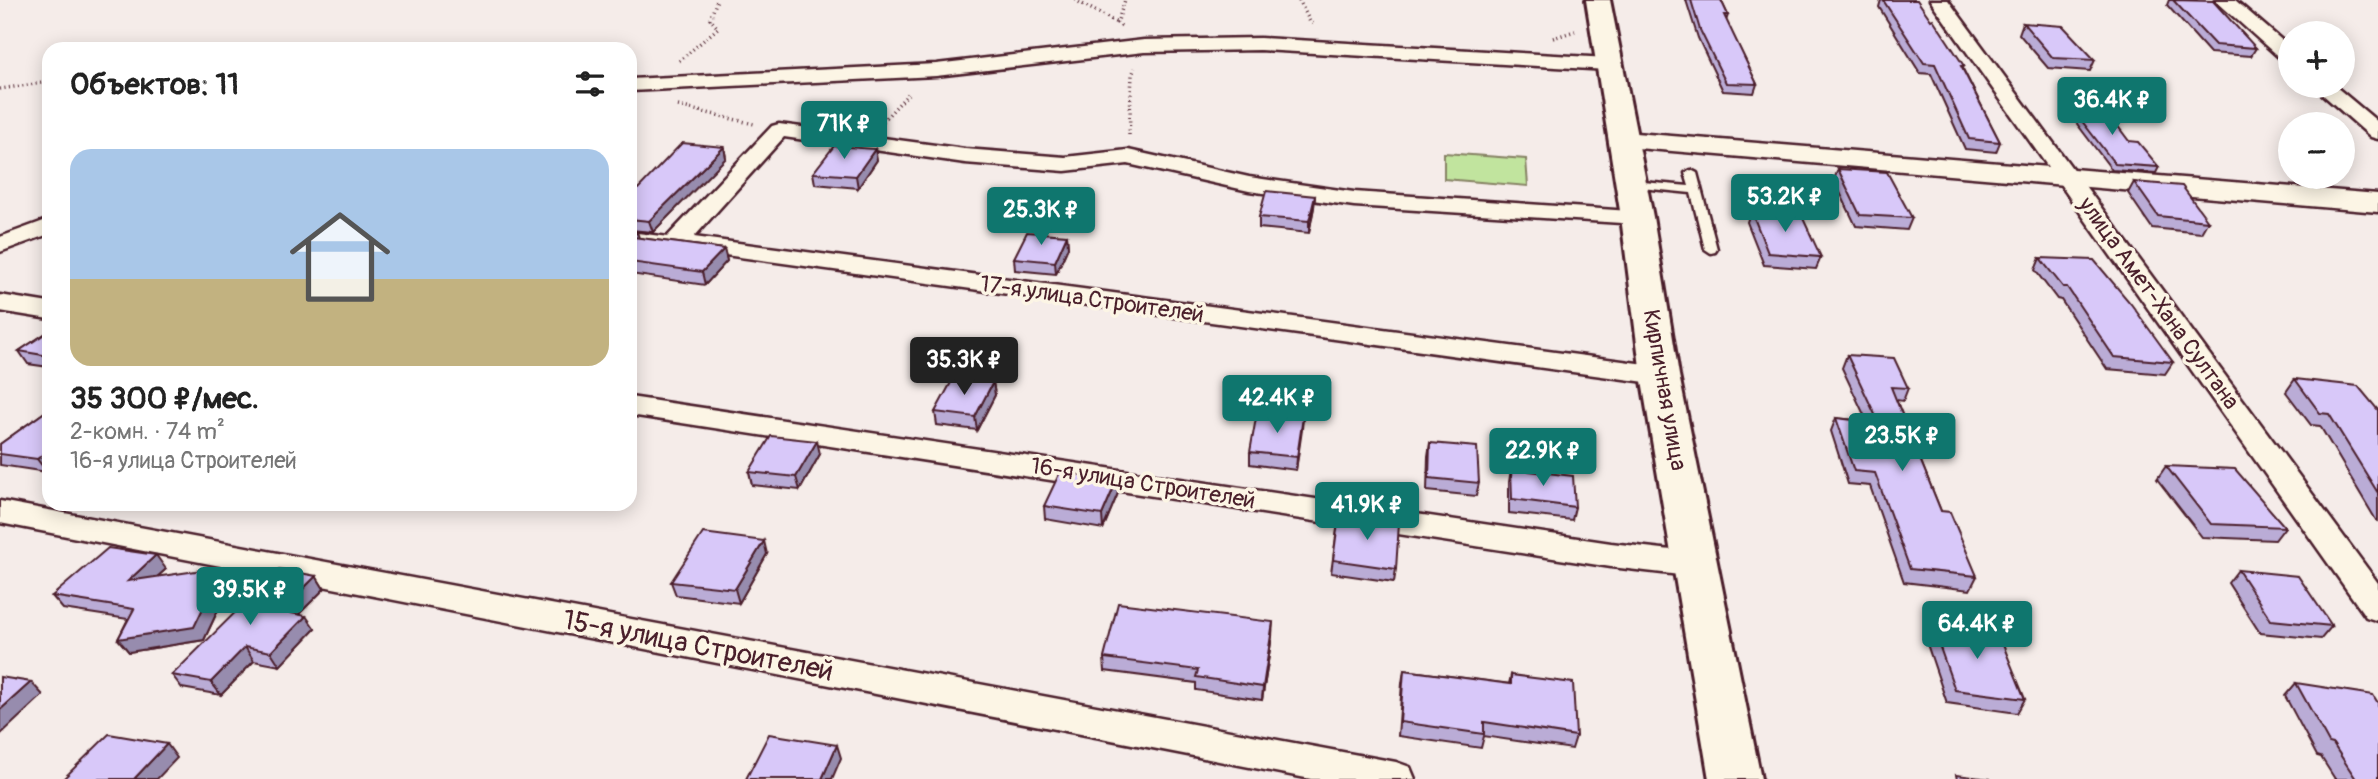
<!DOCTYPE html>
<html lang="ru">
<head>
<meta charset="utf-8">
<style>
	body { margin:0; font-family:Pangolin,sans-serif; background:#f2f2f2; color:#222; height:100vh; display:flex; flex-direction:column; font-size:26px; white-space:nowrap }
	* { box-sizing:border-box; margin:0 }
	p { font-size:23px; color:#767676 }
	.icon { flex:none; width:38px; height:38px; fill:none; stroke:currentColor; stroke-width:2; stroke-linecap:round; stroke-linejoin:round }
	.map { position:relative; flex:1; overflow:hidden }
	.details { position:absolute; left:42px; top:42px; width:595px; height:469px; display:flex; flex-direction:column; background:#fff; border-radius:21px; box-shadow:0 4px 18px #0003 }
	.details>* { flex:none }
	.buttons { position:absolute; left:2278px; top:21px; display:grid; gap:14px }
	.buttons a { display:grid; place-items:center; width:77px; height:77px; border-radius:50%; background:#fff; box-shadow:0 4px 18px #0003; font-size:35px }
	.price { position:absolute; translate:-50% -60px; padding:0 16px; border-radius:7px; background:#0f766e; color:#fff; font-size:23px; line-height:46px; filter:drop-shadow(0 2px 4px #0008) }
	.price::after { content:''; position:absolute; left:50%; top:42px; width:21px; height:16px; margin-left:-10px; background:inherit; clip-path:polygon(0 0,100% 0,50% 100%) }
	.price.active { background:#222; color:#fff }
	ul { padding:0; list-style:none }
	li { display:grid; align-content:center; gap:14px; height:371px; padding:0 28px }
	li+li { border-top:2px solid #e0e0e0 }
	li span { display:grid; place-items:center; height:217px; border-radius:21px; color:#555 }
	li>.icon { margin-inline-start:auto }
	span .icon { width:126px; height:126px; fill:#fffc; stroke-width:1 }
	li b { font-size:30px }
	h2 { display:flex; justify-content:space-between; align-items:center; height:84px; padding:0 28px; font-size:30px }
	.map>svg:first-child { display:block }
	.green { fill:#c1e49e; stroke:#868264; stroke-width:2 }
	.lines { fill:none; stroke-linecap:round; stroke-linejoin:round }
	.service-casing { stroke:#4a1f2b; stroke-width:5 }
	.minor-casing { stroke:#4a1f2b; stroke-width:5 }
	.tertiary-casing { stroke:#4a1f2b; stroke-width:5 }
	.secondary-casing { stroke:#4a1f2b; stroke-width:6 }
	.path { stroke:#4a1f2b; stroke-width:3.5; stroke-dasharray:1 3.5; stroke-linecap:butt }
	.service { fill:#fcf5e5; fill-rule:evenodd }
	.minor { fill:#fcf5e5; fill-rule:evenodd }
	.tertiary { fill:#fcf5e5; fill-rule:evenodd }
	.secondary { fill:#fcf5e5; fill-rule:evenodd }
	.wall { fill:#baacd6; stroke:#4a1f2b; stroke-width:2 }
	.shaded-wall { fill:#978cae; stroke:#4a1f2b; stroke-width:2 }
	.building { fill:#d8c8f9; stroke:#4a1f2b; stroke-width:2 }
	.labels { text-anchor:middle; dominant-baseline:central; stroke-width:7; stroke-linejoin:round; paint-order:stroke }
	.street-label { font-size:23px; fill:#4a1f2b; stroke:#fcf5e5 }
	.near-street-label { font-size:28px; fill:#4a1f2b; stroke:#fcf5e5 }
</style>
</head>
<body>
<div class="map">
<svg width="2378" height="779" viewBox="0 0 2378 779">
	<rect width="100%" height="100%" fill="#f5ece9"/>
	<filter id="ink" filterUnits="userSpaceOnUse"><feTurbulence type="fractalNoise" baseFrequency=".0143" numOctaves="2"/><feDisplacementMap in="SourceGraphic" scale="14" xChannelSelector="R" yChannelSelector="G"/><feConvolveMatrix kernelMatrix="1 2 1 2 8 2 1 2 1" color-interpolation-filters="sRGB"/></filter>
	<g filter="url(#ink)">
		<polygon class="green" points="1444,153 1526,159 1528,186 1444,179"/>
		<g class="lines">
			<g class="service-casing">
				<g id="service">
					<polygon points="1691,170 1697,173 1717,249 1715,252 1711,253 1705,249 1691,193 1631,187 1625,184 1631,181 1689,186 1685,173"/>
					<polygon points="630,232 676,238 682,242 676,246 630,240"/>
				</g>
			</g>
			<g class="minor-casing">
				<g id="minor">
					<polygon points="1930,0 1948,0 2378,583 2378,621 2366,617"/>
					<polygon points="2215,0 2235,0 2291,48 2291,64 2284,62"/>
					<polygon points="1260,38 1608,58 1618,64 1608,70 1260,50 1144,52 936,76 630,91 630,79 936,64 1144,40"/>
					<polygon points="2313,86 2335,86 2378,122 2378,139 2371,137"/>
					<polygon points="779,124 965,149 1065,157 1128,150 1249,177 1354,192 1645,212 1649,217 1645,222 1637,224 1354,206 1249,191 1128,164 1065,171 965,163 784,137 694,237 1660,366 1670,369 1674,375 1670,381 1660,384 667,247 664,242 667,237 772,126"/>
					<polygon points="49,219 49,234 0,252 0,237"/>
					<polygon points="0,295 49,303 49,319 0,311"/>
					<polygon points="630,397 1611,543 1697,553 1709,557 1713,565 1709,573 1697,577 1611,567 630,415"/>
					<polygon points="0,501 1396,762 1410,767 1415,779 1311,779 0,523"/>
				</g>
			</g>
			<g class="tertiary-casing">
				<polygon id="tertiary" points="1623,132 2378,194 2378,212 1614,146 1610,140 1614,134"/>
			</g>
			<g class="secondary-casing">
				<polygon id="secondary" points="1586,0 1610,0 1653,217 1679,375 1761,779 1709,779 1641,375 1621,217"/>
			</g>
			<g class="path">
				<polyline points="1075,0 1117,23"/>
				<polyline points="1299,0 1310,22 1314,24"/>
				<polyline points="1121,26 1117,23 1125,0"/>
				<polyline points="1553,38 1575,31"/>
				<polyline points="234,49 258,45 287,49"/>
				<polyline points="434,49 449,48"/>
				<polyline points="679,61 718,28 710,19 717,0"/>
				<polyline points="0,89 49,82"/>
				<polyline points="678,106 754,124"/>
				<polyline points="883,121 908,94"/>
				<polyline points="1129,135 1132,75 1135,68"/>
			</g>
			<use href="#service" class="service"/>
			<use href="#minor" class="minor"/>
			<use href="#tertiary" class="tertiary"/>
			<use href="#secondary" class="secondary"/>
		</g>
		<g class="wall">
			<polygon points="1686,0 1721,0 1728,15 1726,21 1757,84 1754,93 1723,91 1698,38"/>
			<polygon points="1881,0 1883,0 1964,66 1963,69 2000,142 1996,152 1965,149 1931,74 1920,73 1879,7"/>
			<polygon points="2169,0 2197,0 2256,48 2251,56 2210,53 2167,5"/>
			<polygon points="2023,23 2095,60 2090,71 2048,68 2019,34"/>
			<polygon points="2068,103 2129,141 2159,167 2156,173 2112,170 2065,108"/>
			<polygon points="724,147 726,158 653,232 630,230 630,189 638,189"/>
			<polygon points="875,149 877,160 858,188 815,184 813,173"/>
			<polygon points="1838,169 1912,218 1907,230 1856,226 1834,180"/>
			<polygon points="2134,182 2208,221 2201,233 2152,228 2128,193"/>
			<polygon points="1315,196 1314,207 1309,233 1259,228 1259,217"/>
			<polygon points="1751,210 1821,257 1816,269 1764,265 1747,222"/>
			<polygon points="630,231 637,232 639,238 724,249 727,261 705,285 630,274"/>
			<polygon points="1067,235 1068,247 1056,274 1015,270 1014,258"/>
			<polygon points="2040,258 2173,362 2165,374 2107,369 2061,300 2057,299 2035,270"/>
			<polygon points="49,331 49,367 28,364 19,351"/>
			<polygon points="1847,355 1908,388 1903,401 1896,400 1941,511 1977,576 1970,590 1904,582 1870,486 1848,484 1831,431 1836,418 1867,421 1842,368"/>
			<polygon points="2295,379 2378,410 2378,521 2376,520 2320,426 2311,425 2286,392"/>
			<polygon points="993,382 995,395 977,430 937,425 935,412"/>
			<polygon points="49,409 47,472 0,465 0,444"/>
			<polygon points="1303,417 1296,470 1250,464 1250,452"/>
			<polygon points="1430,443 1479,483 1476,496 1427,491 1428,456"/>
			<polygon points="820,454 800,490 752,485 749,472"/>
			<polygon points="2166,466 2285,527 2275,540 2202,537 2157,479"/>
			<polygon points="1511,469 1575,507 1572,520 1509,513 1509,482"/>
			<polygon points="1117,480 1118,493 1103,529 1045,519 1044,506"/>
			<polygon points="1339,515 1396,569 1394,582 1331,573"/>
			<polygon points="767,554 739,603 676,595 671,582"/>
			<polygon points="166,569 157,577 232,580 204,640 129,652 118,639 128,619 63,609 52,596"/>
			<polygon points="2238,570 2332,626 2321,639 2260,633 2228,583"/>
			<polygon points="316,576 324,589 299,614 315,629 280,666 254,661 221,695 182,688 172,675"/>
			<polygon points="1931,622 2025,699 2017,713 1947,703 1924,635"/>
			<polygon points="1272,636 1262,700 1196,690 1196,683 1105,671 1104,658"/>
			<polygon points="1404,670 1509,684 1511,675 1576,736 1572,749 1484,736 1481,748 1398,736 1402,683"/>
			<polygon points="2296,683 2378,779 2335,779 2321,757 2317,756 2285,696"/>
		</g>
		<g class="shaded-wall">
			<polygon points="724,147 726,158 653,232 649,221"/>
			<polygon points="875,149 877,160 858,188 856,176"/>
			<polygon points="1315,196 1314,207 1309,233 1309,221"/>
			<polygon points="1067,235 1068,247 1056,274 1055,262"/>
			<polygon points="724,249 727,261 705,285 702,272"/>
			<polygon points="993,382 995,395 977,430 975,417"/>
			<polygon points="1303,417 1302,430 1296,470 1297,457"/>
			<polygon points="817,441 820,454 800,490 796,477"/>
			<polygon points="49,450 49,470 47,472 37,459"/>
			<polygon points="1117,480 1118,493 1103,529 1102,515"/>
			<polygon points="764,541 767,554 739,603 735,589"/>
			<polygon points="156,555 166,569 138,594 128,581"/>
			<polygon points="223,567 232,580 204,640 129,652 118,639"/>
			<polygon points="316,576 324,589 289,624 281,611"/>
			<polygon points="306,616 315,629 280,666 271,652"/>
			<polygon points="1273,622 1272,636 1262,700 1263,687"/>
			<polygon points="245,647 254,661 221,695 211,682"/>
			<polygon points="31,682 43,695 0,735 0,710"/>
			<polygon points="167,744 177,758 157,779 134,779"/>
			<polygon points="837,745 841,758 832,779 822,779"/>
		</g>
		<g class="building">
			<polygon points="1691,0 1721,0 1728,15 1724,15 1757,84 1726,83 1700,30"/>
			<polygon points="1883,0 1917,0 1931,20 1933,19 1964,66 1961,66 2000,142 1969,139 1935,64 1924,63"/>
			<polygon points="2173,0 2213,1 2256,48 2215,45"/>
			<polygon points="2023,23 2063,26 2095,60 2053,58"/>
			<polygon points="2068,103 2102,105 2129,141 2138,142 2159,167 2115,164"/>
			<polygon points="682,143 724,147 649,221 630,219 630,189 631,188 638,189"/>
			<polygon points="834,146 875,149 856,176 813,173"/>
			<polygon points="1838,169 1887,172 1912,218 1860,215"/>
			<polygon points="2134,182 2182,186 2208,221 2158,216"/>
			<polygon points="1266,191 1315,196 1309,221 1259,217"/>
			<polygon points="1751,210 1801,214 1821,257 1768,253"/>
			<polygon points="630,231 637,232 633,237 724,249 702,272 630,262"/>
			<polygon points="1027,232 1067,235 1055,262 1014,258"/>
			<polygon points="2040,258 2094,260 2131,304 2173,362 2114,357 2067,287 2063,287"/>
			<polygon points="49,331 49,356 19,351"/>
			<polygon points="1847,355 1894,358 1908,388 1891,387 1941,511 1950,512 1977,576 1910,569 1875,473 1854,471 1836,418 1879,423"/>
			<polygon points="954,377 993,382 975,417 935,412"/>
			<polygon points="2295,379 2358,386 2378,410 2378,493 2329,414 2320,413"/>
			<polygon points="49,409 49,450 37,459 0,454 0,444"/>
			<polygon points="1257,412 1303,417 1297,457 1250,452"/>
			<polygon points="771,436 817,441 796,477 749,472"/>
			<polygon points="1430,443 1477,447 1479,483 1429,478"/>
			<polygon points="2166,466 2235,469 2285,527 2211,524"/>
			<polygon points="1511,469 1573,476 1575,507 1512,499"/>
			<polygon points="1060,472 1117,480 1102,515 1044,506"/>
			<polygon points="1339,515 1399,523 1396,569 1333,560"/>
			<polygon points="703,533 764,541 735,589 671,582"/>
			<polygon points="108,548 156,555 128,581 223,567 194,627 118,639 134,609 52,596"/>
			<polygon points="279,569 316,576 281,611 306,616 271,652 245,647 211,682 172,675"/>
			<polygon points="2238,570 2298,576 2332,626 2271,620"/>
			<polygon points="1118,603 1273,622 1263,687 1196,677 1198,670 1104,658"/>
			<polygon points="1931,622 1997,630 2025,699 1955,690"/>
			<polygon points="1404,670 1511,684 1511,675 1573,683 1576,736 1484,722 1484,734 1400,722"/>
			<polygon points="0,677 31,682 0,710"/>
			<polygon points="2296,683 2373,695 2378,703 2378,779 2356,779 2333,744 2329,743"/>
			<polygon points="109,734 167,744 134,779 63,779"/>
			<polygon points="769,734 837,745 822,779 746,779"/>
			<polygon points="1956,775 1991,779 1957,779"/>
		</g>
	</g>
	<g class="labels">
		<g class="street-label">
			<text transform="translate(1092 299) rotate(8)">17-я улица Строителей</text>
			<text transform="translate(2159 303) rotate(54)">улица Амет-Хана Султана</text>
			<text transform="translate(1665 390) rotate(80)">Кирпичная улица</text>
			<text transform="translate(1143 483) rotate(9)">16-я улица Строителей</text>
		</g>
		<g class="near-street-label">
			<text transform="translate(698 646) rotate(11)">15-я улица Строителей</text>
		</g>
	</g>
</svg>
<div class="buttons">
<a>+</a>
<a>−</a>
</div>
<b class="price" style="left:2112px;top:137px">36.4K ₽</b>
<b class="price" style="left:844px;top:161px">71K ₽</b>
<b class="price" style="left:1785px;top:234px">53.2K ₽</b>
<b class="price" style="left:1041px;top:247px">25.3K ₽</b>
<b class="price active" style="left:964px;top:397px">35.3K ₽</b>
<b class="price" style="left:1277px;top:435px">42.4K ₽</b>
<b class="price" style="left:1902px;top:473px">23.5K ₽</b>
<b class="price" style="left:1543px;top:488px">22.9K ₽</b>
<b class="price" style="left:1367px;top:542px">41.9K ₽</b>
<b class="price" style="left:250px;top:627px">39.5K ₽</b>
<b class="price" style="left:1977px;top:661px">64.4K ₽</b>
<section class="details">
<h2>Объектов: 11<svg class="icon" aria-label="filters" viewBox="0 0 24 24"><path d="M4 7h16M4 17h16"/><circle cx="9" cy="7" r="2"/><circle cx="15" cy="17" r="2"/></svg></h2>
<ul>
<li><span style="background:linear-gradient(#a9c7e8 60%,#c2b280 0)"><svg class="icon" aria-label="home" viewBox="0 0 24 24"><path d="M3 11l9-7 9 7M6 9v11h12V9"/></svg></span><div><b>35 300 ₽/мес.</b><p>2-комн. · 74 m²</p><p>16-я улица Строителей</p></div></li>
</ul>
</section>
</div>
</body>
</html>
